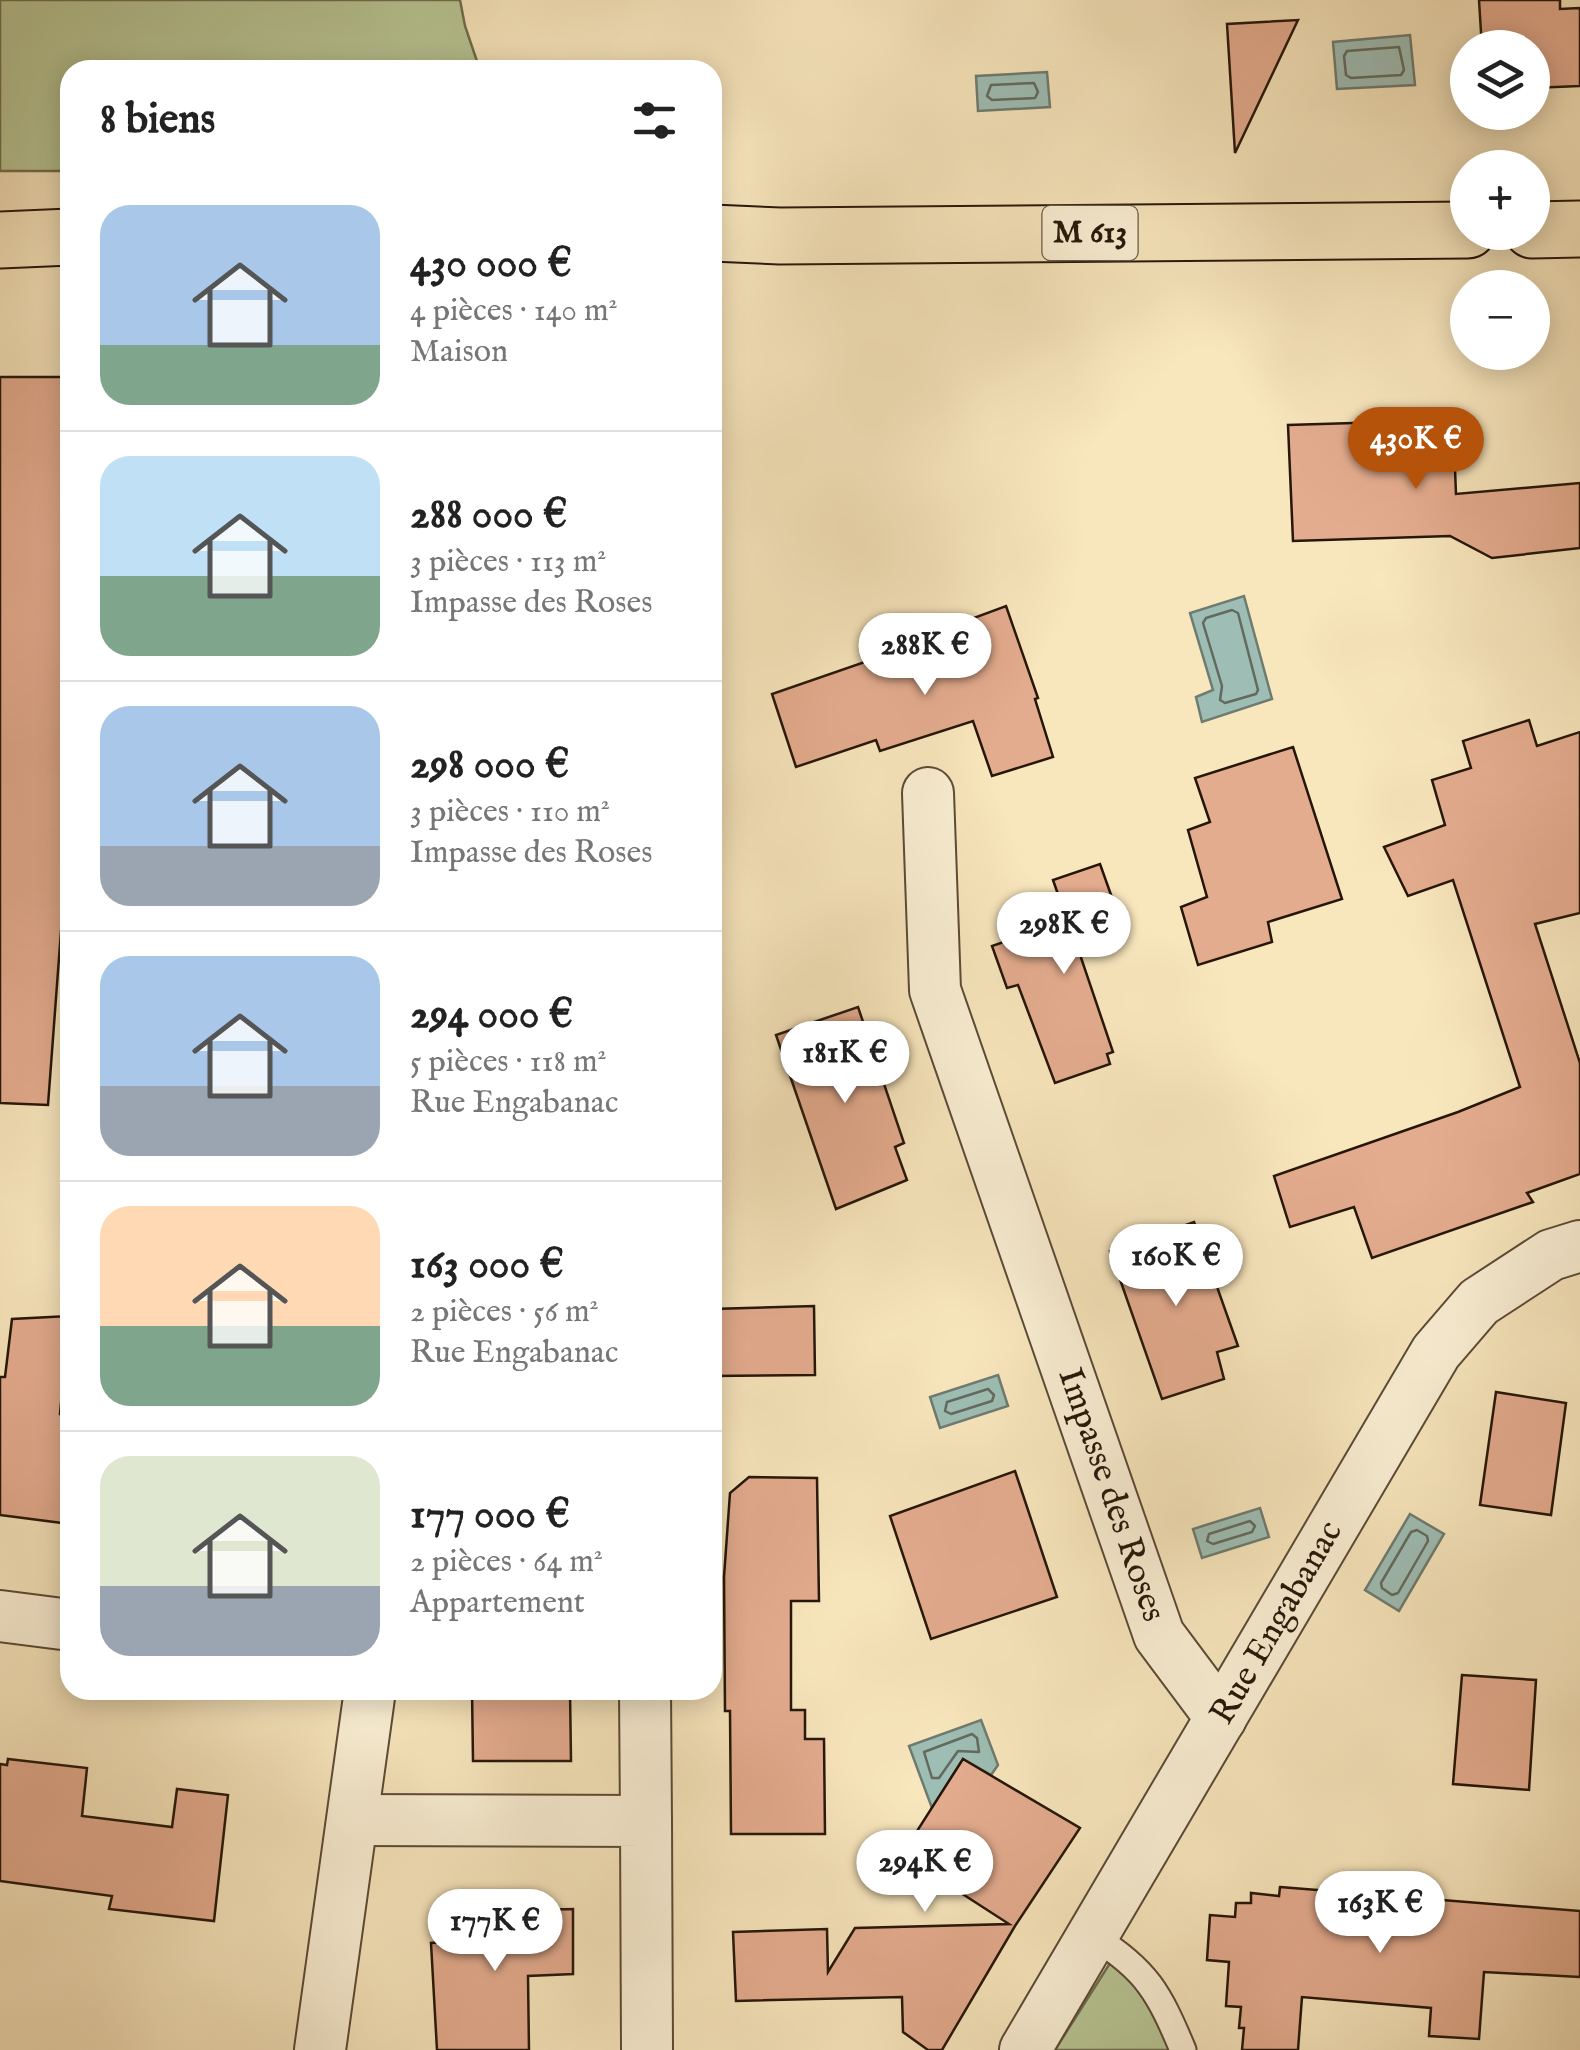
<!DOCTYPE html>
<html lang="fr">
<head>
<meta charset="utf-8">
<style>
	body { margin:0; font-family:"IM FELL English",serif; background:#f6f6f6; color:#222; height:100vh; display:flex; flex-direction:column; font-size:38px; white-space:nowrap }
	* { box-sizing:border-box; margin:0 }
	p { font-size:32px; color:#767676 }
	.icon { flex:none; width:55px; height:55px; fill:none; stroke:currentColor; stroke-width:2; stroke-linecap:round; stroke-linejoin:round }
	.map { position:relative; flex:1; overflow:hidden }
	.details { position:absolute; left:60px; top:60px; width:662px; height:1640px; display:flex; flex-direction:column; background:#fff; border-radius:30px; box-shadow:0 5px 25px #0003 }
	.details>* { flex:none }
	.tools { position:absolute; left:1450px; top:30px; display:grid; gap:20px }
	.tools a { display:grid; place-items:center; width:100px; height:100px; border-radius:50%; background:#fff; box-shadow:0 5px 25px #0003; font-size:50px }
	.price { position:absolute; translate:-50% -85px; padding:0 22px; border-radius:35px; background:#fff; color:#222; font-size:32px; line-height:65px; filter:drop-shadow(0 2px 5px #0008) }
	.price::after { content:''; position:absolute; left:50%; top:60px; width:30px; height:22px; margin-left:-15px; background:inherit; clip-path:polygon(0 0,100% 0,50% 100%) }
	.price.active { background:#b45309; color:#fff }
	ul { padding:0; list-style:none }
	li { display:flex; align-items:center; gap:30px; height:250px; padding:0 40px }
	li+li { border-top:2px solid #e0e0e0 }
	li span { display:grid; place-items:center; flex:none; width:280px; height:200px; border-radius:30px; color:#555 }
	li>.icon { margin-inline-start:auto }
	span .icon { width:120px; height:120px; fill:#fffc; stroke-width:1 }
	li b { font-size:42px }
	h2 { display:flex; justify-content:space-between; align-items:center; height:120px; padding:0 40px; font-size:42px }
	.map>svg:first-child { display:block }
	.green { fill:#b8c695; stroke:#6e6e4f; stroke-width:2.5 }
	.water { fill:#9ebeb5; stroke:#6e7b70; stroke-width:2.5 }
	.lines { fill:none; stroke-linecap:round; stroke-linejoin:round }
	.shore { stroke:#626a5f; stroke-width:2.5 }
	.building { fill:#e4ac8f; stroke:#251609; stroke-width:2.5 }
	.lane-casing { stroke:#5a4a36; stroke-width:29 }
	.street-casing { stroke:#5a4a36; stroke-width:54 }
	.primary-casing { stroke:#251609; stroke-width:59 }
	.lane { stroke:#faefd4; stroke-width:25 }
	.street { stroke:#faefd4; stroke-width:50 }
	.primary { stroke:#f8e6bd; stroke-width:55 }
	.labels { text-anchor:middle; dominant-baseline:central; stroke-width:9; stroke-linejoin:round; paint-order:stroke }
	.shield { fill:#faefd4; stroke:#655746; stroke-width:2.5 }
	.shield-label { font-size:32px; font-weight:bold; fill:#251609 }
	.street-label { font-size:35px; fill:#251609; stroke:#faefd4 }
</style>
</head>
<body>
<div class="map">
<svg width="1580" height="2050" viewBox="0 0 1580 2050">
	<rect width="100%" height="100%" fill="#f8e6bd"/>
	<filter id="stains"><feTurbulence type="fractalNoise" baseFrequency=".002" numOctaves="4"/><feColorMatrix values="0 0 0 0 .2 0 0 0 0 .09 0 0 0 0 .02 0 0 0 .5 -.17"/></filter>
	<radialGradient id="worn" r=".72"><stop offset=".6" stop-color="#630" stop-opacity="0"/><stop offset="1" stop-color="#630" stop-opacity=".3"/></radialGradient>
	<g class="green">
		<polygon points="0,0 460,0 465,26 480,70 70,70 70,171 0,171"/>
		<polygon points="1117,1952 1183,2050 1055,2050"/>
	</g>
	<g class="water">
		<polygon points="1410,35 1415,85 1337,89 1333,42"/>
		<polygon points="1047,72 1050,107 978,111 976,76"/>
		<polygon points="1244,596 1272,699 1202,722 1196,697 1213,690 1190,613"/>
		<polygon points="998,1375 1008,1406 940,1428 930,1397"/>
		<polygon points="1260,1508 1269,1537 1202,1558 1193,1529"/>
		<polygon points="1410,1514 1444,1534 1399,1611 1365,1590"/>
		<polygon points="981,1720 998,1765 991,1775 963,1759 932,1808 909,1746"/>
	</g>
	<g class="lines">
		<g class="shore">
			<polygon points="1399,47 1404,70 1401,75 1351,78 1346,75 1344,56 1347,51"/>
			<polygon points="1034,83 1038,92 1035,98 992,100 987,96 991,85"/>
			<polygon points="1232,610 1238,613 1258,690 1256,694 1225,703 1220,700 1222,686 1203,623 1206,618"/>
			<polygon points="988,1389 994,1395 992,1401 951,1414 945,1411 947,1402"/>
			<polygon points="1250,1521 1255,1526 1252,1532 1213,1544 1207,1541 1209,1534"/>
			<polygon points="1417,1530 1427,1536 1428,1541 1398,1593 1392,1595 1382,1588 1381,1583 1411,1532"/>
			<polygon points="972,1734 977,1738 979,1752 958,1751 939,1778 932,1778 924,1752"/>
		</g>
	</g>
	<g class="building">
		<polygon points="1479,0 1560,0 1560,9 1580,8 1580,86 1532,88 1532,48 1482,48"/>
		<polygon points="1298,20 1235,153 1227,24"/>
		<polygon points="0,377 70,377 70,811 48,1105 0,1103"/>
		<polygon points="1453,420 1456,494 1580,483 1580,548 1492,558 1450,536 1293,541 1288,425"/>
		<polygon points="1006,606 1038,698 1035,699 1053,757 992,776 973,721 880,751 876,740 796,767 772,694 891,653 890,649"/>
		<polygon points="1529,720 1537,746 1580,732 1580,913 1535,924 1580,1063 1580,1174 1527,1193 1533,1202 1372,1258 1354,1207 1290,1227 1274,1176 1458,1112 1520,1087 1453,880 1408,896 1384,847 1445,825 1432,780 1471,768 1463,741"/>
		<polygon points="1293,747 1342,899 1268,922 1272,942 1198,965 1181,907 1207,897 1188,830 1210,822 1195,778"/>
		<polygon points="1100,864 1120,920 1074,937 1113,1052 1107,1054 1110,1064 1055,1083 1018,985 1007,988 992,946 1067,920 1053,880"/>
		<polygon points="858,1007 904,1143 895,1147 907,1180 836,1209 776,1035"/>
		<polygon points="1194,1222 1238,1346 1217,1352 1224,1379 1162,1399 1110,1251"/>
		<polygon points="814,1306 815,1375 712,1376 712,1309"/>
		<polygon points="69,1316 60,1414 70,1416 70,1524 0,1515 0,1377 5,1377 12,1319"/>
		<polygon points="1496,1392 1566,1403 1551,1515 1480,1505"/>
		<polygon points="1015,1471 1057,1597 931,1639 890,1516"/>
		<polygon points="749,1477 817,1478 819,1601 791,1601 791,1710 805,1710 805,1739 824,1739 825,1834 731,1834 730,1711 725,1711 724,1577 730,1493"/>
		<polygon points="1462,1675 1536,1680 1529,1790 1453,1784"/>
		<polygon points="472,1690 570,1690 571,1761 473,1761"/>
		<polygon points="8,1759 87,1768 82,1816 172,1827 177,1789 228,1795 214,1921 109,1909 112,1896 0,1881 0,1764 7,1765"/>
		<polygon points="963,1759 1080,1828 1015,1926 942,2050 928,2050 903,2032 902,1997 736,2001 733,1932 827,1929 828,1972 855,1928 1009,1924 910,1860 910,1842"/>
		<polygon points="1280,1887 1580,1911 1580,1977 1484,1972 1479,2039 1429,2036 1431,2008 1302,1997 1298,2050 1242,2050 1244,2028 1239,2028 1241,2007 1226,2006 1229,1962 1207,1960 1210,1915 1235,1917 1236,1903 1251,1903 1251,1893 1279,1896"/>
		<polygon points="573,1909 573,1974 528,1976 529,2050 437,2050 431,1943 444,1942 446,1912"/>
	</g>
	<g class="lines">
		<g class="lane-casing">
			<path id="lane" d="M1094 1937C1147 1970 1159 1993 1183 2050"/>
		</g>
		<g class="street-casing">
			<g id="street">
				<polyline points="928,793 935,990 1159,1635 1221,1718"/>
				<polyline points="0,1616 70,1625"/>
				<polyline points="645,1690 646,1821"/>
				<polyline points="353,1820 646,1821 647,2050"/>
				<polyline points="320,2050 370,1690"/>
				<polyline points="1025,2050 1436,1352 1479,1302 1551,1255 1580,1246"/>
			</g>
		</g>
		<g class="primary-casing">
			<g id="primary">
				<polyline points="1532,230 1580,229"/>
				<polyline points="712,233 780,236 1468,230"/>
				<polyline points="0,240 70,237"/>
			</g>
		</g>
		<use href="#lane" class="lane"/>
		<use href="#street" class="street"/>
		<use href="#primary" class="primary"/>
	</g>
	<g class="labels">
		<rect class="shield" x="1042.5" y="206" width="95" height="54" rx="8"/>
		<g class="shield-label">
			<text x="1090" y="233">M 613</text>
		</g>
		<g class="street-label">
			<text transform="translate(1111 1495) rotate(71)">Impasse des Roses</text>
			<text transform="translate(1277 1623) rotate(-60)">Rue Engabanac</text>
		</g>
	</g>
	<rect width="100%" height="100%" filter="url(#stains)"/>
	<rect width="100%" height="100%" fill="url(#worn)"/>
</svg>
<div class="tools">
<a><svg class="icon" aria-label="layers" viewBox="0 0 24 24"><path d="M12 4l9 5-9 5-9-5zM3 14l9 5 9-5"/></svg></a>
<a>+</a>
<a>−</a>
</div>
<b class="price active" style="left:1416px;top:492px">430K €</b>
<b class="price" style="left:925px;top:698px">288K €</b>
<b class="price" style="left:1064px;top:977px">298K €</b>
<b class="price" style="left:845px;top:1106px">181K €</b>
<b class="price" style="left:1176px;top:1309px">160K €</b>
<b class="price" style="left:925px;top:1915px">294K €</b>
<b class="price" style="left:1380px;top:1956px">163K €</b>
<b class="price" style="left:495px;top:1974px">177K €</b>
<section class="details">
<h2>8 biens<svg class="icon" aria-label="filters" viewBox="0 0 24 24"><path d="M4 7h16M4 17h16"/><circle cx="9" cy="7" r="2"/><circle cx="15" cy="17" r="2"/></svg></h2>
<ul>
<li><span style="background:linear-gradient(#a9c7e8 70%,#7fa58c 0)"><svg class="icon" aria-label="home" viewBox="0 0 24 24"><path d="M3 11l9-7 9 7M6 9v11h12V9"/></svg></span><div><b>430 000 €</b><p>4 pièces · 140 m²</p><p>Maison</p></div></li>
<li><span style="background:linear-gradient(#bfe0f5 60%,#7fa58c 0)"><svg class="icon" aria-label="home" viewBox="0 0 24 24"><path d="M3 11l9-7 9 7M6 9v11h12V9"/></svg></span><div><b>288 000 €</b><p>3 pièces · 113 m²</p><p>Impasse des Roses</p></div></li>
<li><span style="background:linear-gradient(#a9c7e8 70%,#9aa5b1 0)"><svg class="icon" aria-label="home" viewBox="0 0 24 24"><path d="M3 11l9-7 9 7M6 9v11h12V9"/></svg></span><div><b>298 000 €</b><p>3 pièces · 110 m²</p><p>Impasse des Roses</p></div></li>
<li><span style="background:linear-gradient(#a9c7e8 65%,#9aa5b1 0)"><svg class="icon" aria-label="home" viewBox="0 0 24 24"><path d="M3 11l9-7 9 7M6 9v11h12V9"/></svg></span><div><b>294 000 €</b><p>5 pièces · 118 m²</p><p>Rue Engabanac</p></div></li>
<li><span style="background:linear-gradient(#ffd9b3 60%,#7fa58c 0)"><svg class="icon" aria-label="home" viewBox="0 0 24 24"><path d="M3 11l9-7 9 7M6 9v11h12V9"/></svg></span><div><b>163 000 €</b><p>2 pièces · 56 m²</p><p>Rue Engabanac</p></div></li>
<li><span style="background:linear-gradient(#dfe7d0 65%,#9aa5b1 0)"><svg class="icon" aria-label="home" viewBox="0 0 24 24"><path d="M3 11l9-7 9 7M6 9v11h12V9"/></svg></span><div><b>177 000 €</b><p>2 pièces · 64 m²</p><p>Appartement</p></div></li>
</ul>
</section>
</div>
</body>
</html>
